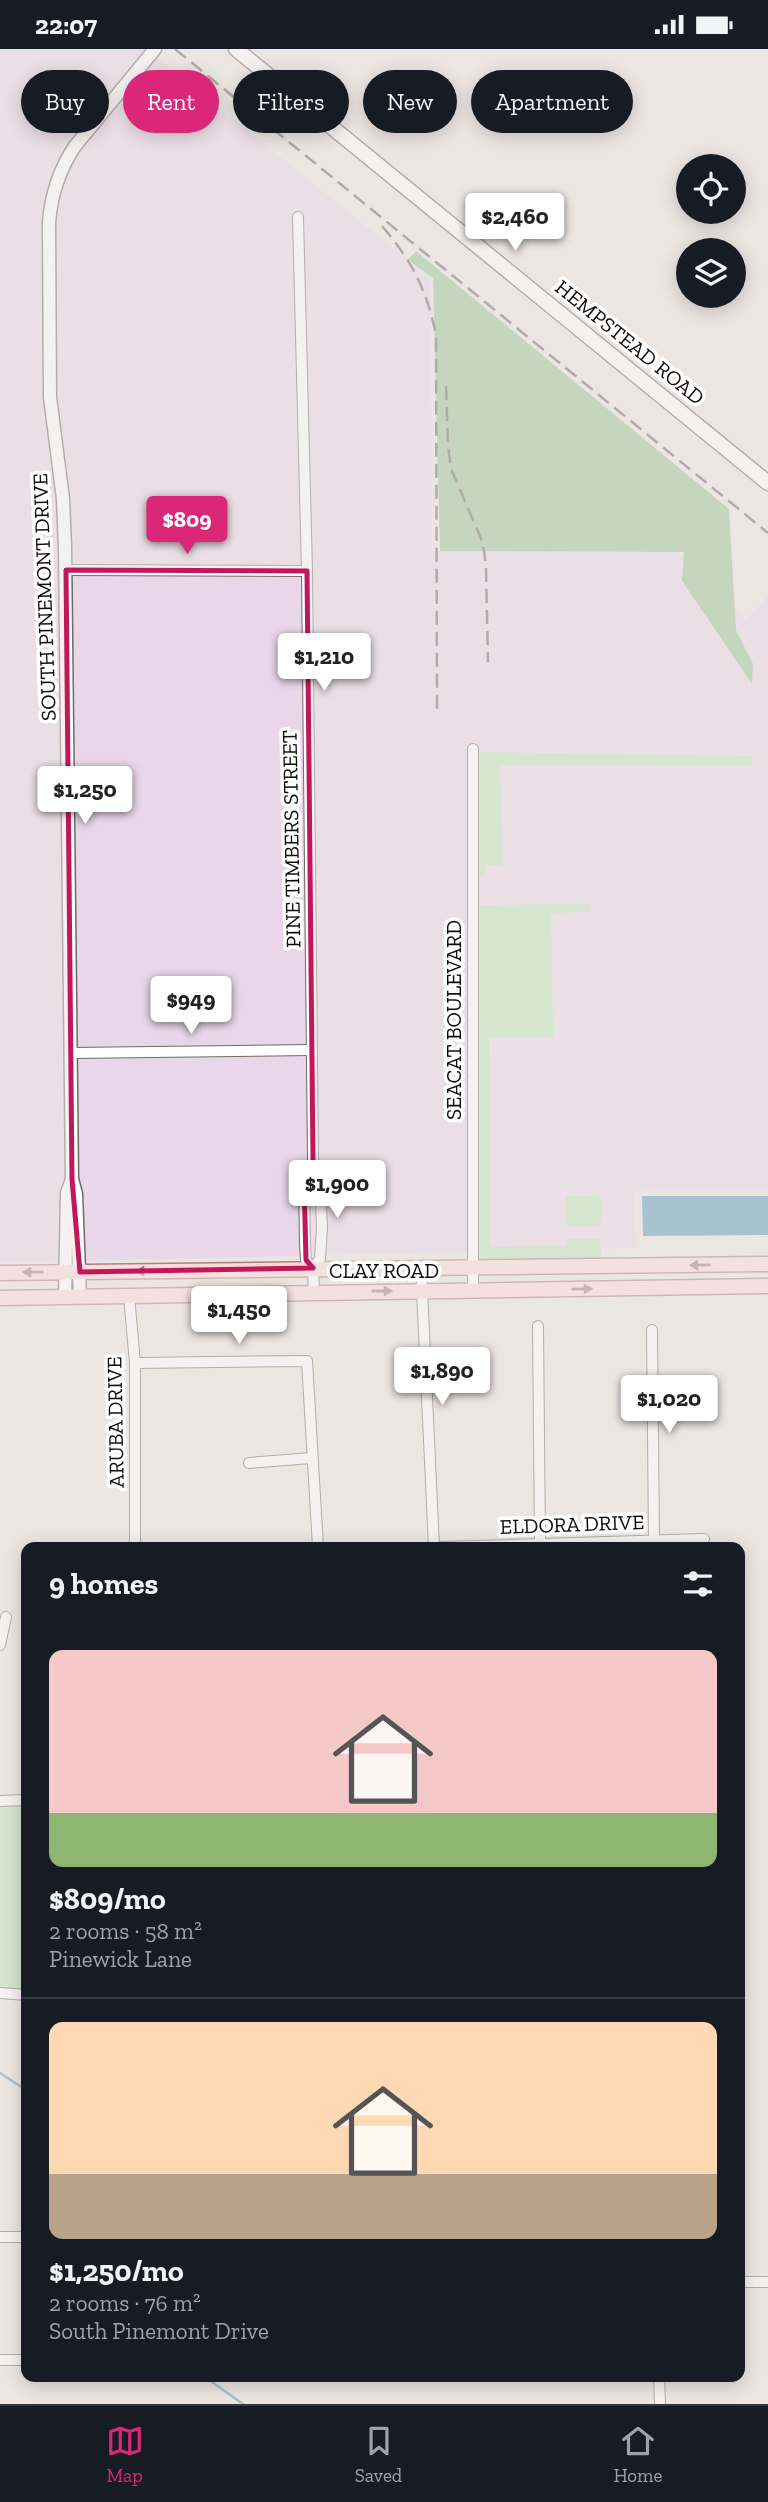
<!DOCTYPE html>
<html lang="en">
<head>
<meta charset="utf-8">
<style>
	body { margin:0; font-family:"Zilla Slab",serif; background:#20242c; color:#f1f3f6; height:100vh; display:flex; flex-direction:column; font-size:26px; white-space:nowrap }
	* { box-sizing:border-box; margin:0 }
	p { font-size:23px; color:#9ea1a6 }
	.icon { flex:none; width:38px; height:38px; fill:none; stroke:currentColor; stroke-width:2; stroke-linecap:round; stroke-linejoin:round }
	.map { position:relative; flex:1; overflow:hidden }
	.side { position:absolute; left:21px; top:1493px; width:724px; height:840px; display:flex; flex-direction:column; background:#171b24; border-radius:14px; box-shadow:0 4px 18px #0003 }
	.side>* { flex:none }
	.guide { position:absolute; left:21px; top:21px; width:726px; height:63px; display:flex; gap:14px }
	.controls { position:absolute; left:676px; top:105px; display:grid; gap:14px }
	.controls a { display:grid; place-items:center; width:70px; height:70px; border-radius:50%; background:#171b24; box-shadow:0 4px 18px #0003; font-size:35px }
	.price { position:absolute; translate:-50% -60px; padding:0 16px; border-radius:7px; background:#fff; color:#222; font-size:23px; line-height:46px; filter:drop-shadow(0 2px 4px #0008) }
	.price::after { content:''; position:absolute; left:50%; top:42px; width:21px; height:16px; margin-left:-10px; background:inherit; clip-path:polygon(0 0,100% 0,50% 100%) }
	.price.selected { background:#db2777; color:#fff }
	ul { padding:0; list-style:none }
	li { display:grid; align-content:center; gap:14px; height:371px; padding:0 28px }
	li+li { border-top:2px solid #363941 }
	li span { display:grid; place-items:center; height:217px; border-radius:14px; color:#555 }
	li>.icon { margin-inline-start:auto }
	span .icon { width:126px; height:126px; fill:#fffc; stroke-width:1 }
	li b { font-size:30px }
	h2 { display:flex; justify-content:space-between; align-items:center; height:84px; padding:0 28px; font-size:30px }
	.chip { padding:0 24px; border-radius:32px; background:#171b24; box-shadow:0 4px 18px #0003; font-size:24px; line-height:63px }
	.chip.selected { background:#db2777; color:#fff }
	.status { display:flex; justify-content:space-between; align-items:center; height:49px; padding:0 35px; background:#171b24; direction:ltr }
	.status svg { height:19px; fill:currentColor }
	.tabs { display:flex; justify-content:space-around; align-items:center; height:98px; border-top:2px solid #363941; background:#171b24; font-size:19px; color:#9ea1a6 }
	.tabs a { display:grid; justify-items:center; gap:4px }
	.tabs .selected { color:#db2777 }
	.map>svg:first-child { display:block }
	.industrial { fill:#e9d7e9 }
	.green { fill:#b8e5b4 }
	.forest { fill:#94c390 }
	.water { fill:#5397ba }
	.lines { fill:none; stroke-linecap:round; stroke-linejoin:round }
	.stream { stroke:#5397ba; stroke-width:2.5 }
	.minor-casing { stroke:#6f6a67; stroke-width:12 }
	.tertiary-casing { stroke:#6f6a67; stroke-width:15 }
	.secondary-casing { stroke:#6f6a67; stroke-width:17 }
	.primary-casing { stroke:#a88282; stroke-width:17 }
	.minor { stroke:#fff; stroke-width:10 }
	.tertiary { stroke:#fff; stroke-width:12 }
	.secondary { stroke:#fff; stroke-width:14 }
	.primary { stroke:#fddada; stroke-width:14 }
	.rail { stroke:#696564; stroke-width:2.5; stroke-dasharray:14 7; stroke-linecap:butt }
	.oneway { fill:#917d7d }
	.marked { fill:none; stroke:#c2185b; stroke-width:5; stroke-linejoin:round }
	.labels { text-anchor:middle; dominant-baseline:central; stroke-width:7; stroke-linejoin:round; paint-order:stroke }
	.street-label { font-size:21px; fill:#0e0c0b; stroke:#fff }
</style>
</head>
<body>
<div class="status"><b>22:07</b><svg viewBox="0 0 49 12"><path d="M0 12V9h3v3zM5 12V6h3v6zM10 12V3h3v9zM15 12V0h3v12zM26 1h20v11H26zM47 4h2v5h-2z"/></svg></div>
<div class="map">
<svg width="768" height="2355" viewBox="0 0 768 2355">
	<rect width="100%" height="100%" fill="#ece6e3"/>
	<polygon class="industrial" points="0,0 146,0 431,229 432,502 678,503 746,570 768,547 768,1142 634,1142 636,1199 0,1214"/>
	<g class="green">
		<polygon points="477,703 752,707 753,716 500,716 503,816 485,816 485,826 479,826 480,856 590,855 590,863 551,864 553,988 489,988 490,1198 567,1197 567,1190 600,1190 601,1209 478,1211"/>
		<polygon points="566,1147 598,1147 602,1152 601,1173 597,1177 566,1177"/>
		<polygon points="26,1751 26,1946 0,1944 0,1752"/>
	</g>
	<polygon class="forest" points="416,202 729,460 736,581 753,615 752,635 682,532 684,503 440,502 433,229 408,211"/>
	<polygon class="water" points="642,1147 768,1147 768,1186 643,1187"/>
	<g class="lines">
		<g class="stream">
			<polyline points="0,2024 26,2041"/>
			<polyline points="205,2328 243,2355"/>
		</g>
		<g class="minor-casing">
			<g id="minor">
				<polyline points="298,168 307,522 313,1111 312,1119 304,1132 305,1194 306,1211 313,1219 314,1242"/>
				<polyline points="66,521 307,522"/>
				<polyline points="71,1004 312,1001"/>
				<polyline points="312,1119 320,1132 322,1178 320,1210 313,1219"/>
				<polyline points="421,1219 434,1498"/>
				<polyline points="473,1242 473,700"/>
				<polyline points="129,1247 135,1314 135,1498"/>
				<polyline points="538,1277 540,1495"/>
				<polyline points="652,1281 654,1491"/>
				<polyline points="135,1314 307,1312 318,1498"/>
				<polyline points="249,1414 311,1409"/>
				<polyline points="441,1498 704,1490"/>
				<polyline points="0,1596 6,1568"/>
				<polyline points="0,1752 26,1751"/>
				<polyline points="0,1944 26,1946"/>
				<polyline points="0,2188 26,2188"/>
				<polyline points="740,2233 768,2233"/>
				<polyline points="0,2311 26,2311"/>
				<polyline points="659,2328 660,2355"/>
			</g>
		</g>
		<g class="tertiary-casing">
			<g id="tertiary">
				<polyline points="65,1248 67,1144 72,1130"/>
				<path d="M80 1248 76 1145 72 1130 65 498 63 450 50 348 49 174C51 146 59 121 75 97L155 0"/>
			</g>
		</g>
		<g class="secondary-casing">
			<polyline id="secondary" points="236,0 768,434"/>
		</g>
		<g class="primary-casing">
			<g id="primary">
				<polyline points="0,1224 768,1215"/>
				<polyline points="0,1249 768,1237"/>
			</g>
		</g>
		<use href="#minor" class="minor"/>
		<use href="#tertiary" class="tertiary"/>
		<use href="#secondary" class="secondary"/>
		<use href="#primary" class="primary"/>
		<g class="rail">
			<polyline points="175,0 768,484"/>
			<path d="M382 177C412 212 427 241 436 286L437 662"/>
			<polyline points="446,337 448,396 451,420 483,494 486,518 488,613"/>
		</g>
	</g>
	<defs><path id="oneway-solid" d="M-6-.8H1V-3.2L6.5 0L1 3.2V.8H-6Z" transform="scale(1.75)"/></defs>
	<g class="oneway">
		<use href="#oneway-solid" transform="translate(700 1216) rotate(179)"/>
		<use href="#oneway-solid" transform="translate(146 1222) rotate(179)"/>
		<use href="#oneway-solid" transform="translate(33 1223) rotate(179)"/>
		<use href="#oneway-solid" transform="translate(582 1240) rotate(-1)"/>
		<use href="#oneway-solid" transform="translate(382 1242)"/>
	</g>
	<path d="M0 0H768V2355H0ZM66 521 307 522 313 1111 304 1132 306 1211 313 1219 80 1223 72 1130Z" fill="#ece6e3" fill-opacity=".55" fill-rule="evenodd"/>
	<path class="marked" d="M66 521 307 522 313 1111 304 1132 306 1211 313 1219 80 1223 72 1130Z"/>
	<g class="labels">
		<g class="street-label">
			<text transform="translate(630 293) rotate(39)">HEMPSTEAD ROAD</text>
			<text transform="translate(44 548) rotate(-92)">SOUTH PINEMONT DRIVE</text>
			<text transform="translate(291 790) rotate(-91)">PINE TIMBERS STREET</text>
			<text transform="translate(453 971) rotate(-90)">SEACAT BOULEVARD</text>
			<text x="384" y="1221">CLAY ROAD</text>
			<text transform="translate(115 1373) rotate(-91)">ARUBA DRIVE</text>
			<text transform="translate(572 1475) rotate(-2)">ELDORA DRIVE</text>
		</g>
	</g>
</svg>
<div class="controls">
<a><svg class="icon" aria-label="locate" viewBox="0 0 24 24"><circle cx="12" cy="12" r="6"/><path d="M12 2v4M12 18v4M2 12h4M18 12h4"/></svg></a>
<a><svg class="icon" aria-label="layers" viewBox="0 0 24 24"><path d="M12 4l9 5-9 5-9-5zM3 14l9 5 9-5"/></svg></a>
</div>
<b class="price" style="left:515px;top:204px">$2,460</b>
<b class="price selected" style="left:187px;top:507px">$809</b>
<b class="price" style="left:324px;top:644px">$1,210</b>
<b class="price" style="left:85px;top:777px">$1,250</b>
<b class="price" style="left:191px;top:987px">$949</b>
<b class="price" style="left:337px;top:1171px">$1,900</b>
<b class="price" style="left:239px;top:1297px">$1,450</b>
<b class="price" style="left:442px;top:1358px">$1,890</b>
<b class="price" style="left:669px;top:1386px">$1,020</b>
<div class="guide">
<a class="chip">Buy</a>
<a class="chip selected">Rent</a>
<a class="chip">Filters</a>
<a class="chip">New</a>
<a class="chip">Apartment</a>
</div>
<section class="side">
<h2>9 homes<svg class="icon" aria-label="filters" viewBox="0 0 24 24"><path d="M4 7h16M4 17h16"/><circle cx="9" cy="7" r="2"/><circle cx="15" cy="17" r="2"/></svg></h2>
<ul>
<li><span style="background:linear-gradient(#f6c9c9 75%,#8fb573 0)"><svg class="icon" aria-label="home" viewBox="0 0 24 24"><path d="M3 11l9-7 9 7M6 9v11h12V9"/></svg></span><div><b>$809/mo</b><p>2 rooms · 58 m²</p><p>Pinewick Lane</p></div></li>
<li><span style="background:linear-gradient(#ffd9b3 70%,#b9a48a 0)"><svg class="icon" aria-label="home" viewBox="0 0 24 24"><path d="M3 11l9-7 9 7M6 9v11h12V9"/></svg></span><div><b>$1,250/mo</b><p>2 rooms · 76 m²</p><p>South Pinemont Drive</p></div></li>
</ul>
</section>
</div>
<nav class="tabs">
<a class="selected"><svg class="icon" aria-label="map" viewBox="0 0 24 24"><path d="M3 6l6-2 6 2 6-2v14l-6 2-6-2-6 2zM9 4v14M15 6v14"/></svg>Map</a>
<a><svg class="icon" aria-label="saved" viewBox="0 0 24 24"><path d="M7 4h10v16l-5-4-5 4z"/></svg>Saved</a>
<a><svg class="icon" aria-label="home" viewBox="0 0 24 24"><path d="M3 11l9-7 9 7M6 9v11h12V9"/></svg>Home</a>
</nav>
</body>
</html>
